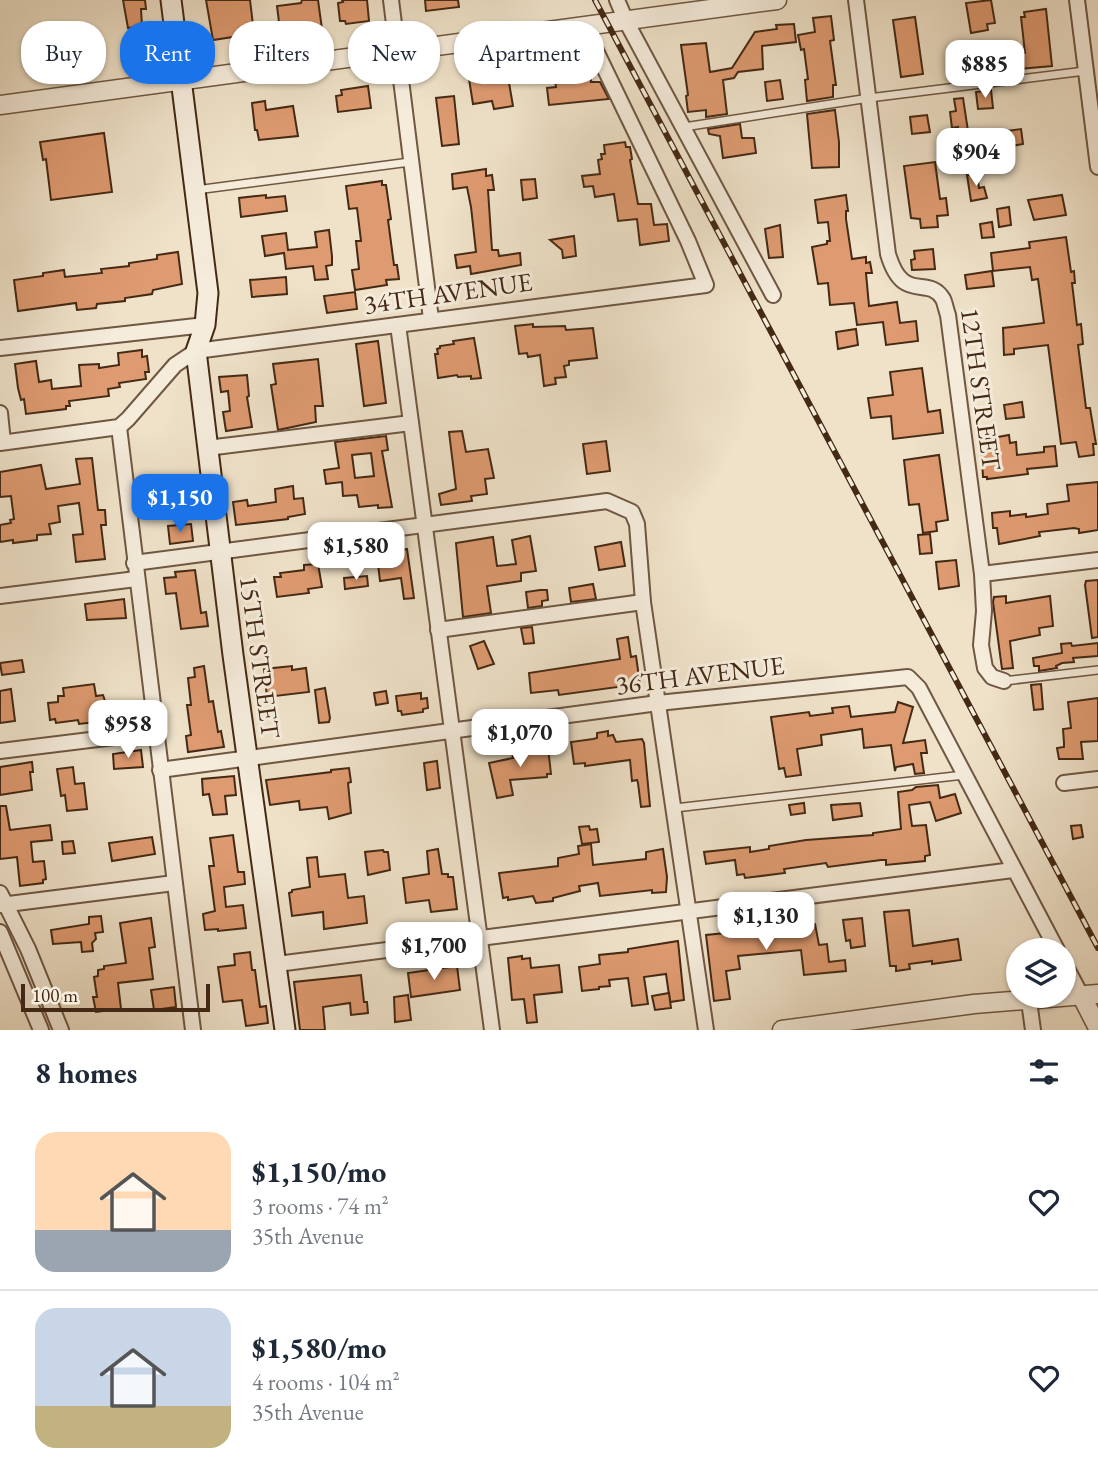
<!DOCTYPE html>
<html lang="en">
<head>
<meta charset="utf-8">
<style>
	body { margin:0; font-family:"EB Garamond",serif; background:#f2f2f3; color:#1f2937; height:100vh; display:flex; flex-direction:column; font-size:26px; white-space:nowrap }
	* { box-sizing:border-box; margin:0 }
	p { font-size:23px; color:#747a83 }
	.icon { flex:none; width:38px; height:38px; fill:none; stroke:currentColor; stroke-width:2; stroke-linecap:round; stroke-linejoin:round }
	.map { position:relative; height:1030px; overflow:hidden }
	.panel { display:flex; flex-direction:column; background:#fff; flex:1 }
	.panel>* { flex:none }
	.guide { position:absolute; left:21px; top:21px; width:700px; height:63px; display:flex; gap:14px }
	.buttons { position:absolute; left:1006px; top:938px; display:grid; gap:14px }
	.buttons a { display:grid; place-items:center; width:70px; height:70px; border-radius:50%; background:#fff; box-shadow:0 2px 5px #0004; font-size:35px }
	.scale { position:absolute; left:21px; bottom:18px; width:189px; box-sizing:border-box; padding-left:7px; border:4px solid #442914; border-top:0; font-size:19px; line-height:24px; white-space:nowrap; color:#442914; -webkit-text-stroke:5px #f5ecdc; paint-order:stroke }
	.price { position:absolute; translate:-50% -60px; padding:0 16px; border-radius:14px; background:#fff; color:#222; font-size:23px; line-height:46px; filter:drop-shadow(0 2px 4px #0008) }
	.price::after { content:''; position:absolute; left:50%; top:42px; width:21px; height:16px; margin-left:-10px; background:inherit; clip-path:polygon(0 0,100% 0,50% 100%) }
	.price.active { background:#1a73e8; color:#fff }
	ul { padding:0; list-style:none }
	li { display:flex; align-items:center; gap:21px; height:175px; padding:0 35px }
	li+li { border-top:2px solid #e0e1e3 }
	li span { display:grid; place-items:center; flex:none; width:196px; height:140px; border-radius:21px; color:#555 }
	li>.icon { margin-inline-start:auto }
	span .icon { width:84px; height:84px; fill:#fffc; stroke-width:1 }
	li b { font-size:30px }
	h2 { display:flex; justify-content:space-between; align-items:center; height:84px; padding:0 35px; font-size:30px }
	.chip { padding:0 24px; border-radius:28px; background:#fff; box-shadow:0 2px 5px #0004; font-size:24px; line-height:63px }
	.chip.active { background:#1a73e8; color:#fff }
	.map>svg:first-child { display:block }
	.building { fill:#de9a70; stroke:#442914; stroke-width:2; fill-rule:evenodd }
	.lines { fill:none; stroke-linecap:round; stroke-linejoin:round }
	.service-casing { stroke:#6f5741; stroke-width:10 }
	.minor-casing { stroke:#6f5741; stroke-width:18 }
	.tertiary-casing { stroke:#6f5741; stroke-width:21 }
	.secondary-casing { stroke:#442914; stroke-width:23 }
	.service { stroke:#f5ecdc; stroke-width:7 }
	.minor { stroke:#f5ecdc; stroke-width:14 }
	.tertiary { stroke:#f5ecdc; stroke-width:18 }
	.secondary { stroke:#f5ecdc; stroke-width:19 }
	.rail-casing { stroke:#442914; stroke-width:6 }
	.rail { stroke:#f5ecdc; stroke-width:3.5; stroke-dasharray:10; stroke-linecap:butt }
	.labels { text-anchor:middle; dominant-baseline:central; stroke-width:6; stroke-linejoin:round; paint-order:stroke }
	.street-label { font-size:26px; fill:#442914; stroke:#f5ecdc }
</style>
</head>
<body>
<div class="map">
<svg width="1098" height="1030" viewBox="0 0 1098 1030">
	<rect width="100%" height="100%" fill="#efe2c9"/>
	<filter id="stains"><feTurbulence type="fractalNoise" baseFrequency=".00286" numOctaves="4"/><feColorMatrix values="0 0 0 0 .2 0 0 0 0 .09 0 0 0 0 .02 0 0 0 .5 -.17"/></filter>
	<radialGradient id="worn" r=".72"><stop offset=".6" stop-color="#630" stop-opacity="0"/><stop offset="1" stop-color="#630" stop-opacity=".3"/></radialGradient>
	<g class="building">
		<polygon points="123,0 145,0 146,9 141,9 142,26 128,28"/>
		<polygon points="206,0 250,0 253,25 279,22 277,6 301,3 302,0 318,0 322,29 317,30 318,33 305,35 304,32 273,36 273,34 250,37 251,41 234,44 233,37 213,40"/>
		<polygon points="342,0 367,0 369,21 346,24 345,21 340,21 338,3 343,2"/>
		<polygon points="425,0 458,0 459,7 426,11"/>
		<polygon points="991,0 995,23 987,24 988,30 971,33 966,3"/>
		<polygon points="1046,9 1052,66 1006,70 1005,56 1025,53 1021,17 1025,17 1024,12"/>
		<polygon points="831,16 834,40 830,41 836,85 833,85 833,97 807,101 805,80 808,79 804,49 801,50 798,35 815,32 813,18"/>
		<polygon points="915,17 923,74 901,77 893,20"/>
		<polygon points="794,24 796,42 762,46 763,69 738,72 734,78 723,80 727,114 706,117 706,110 688,112 686,96 688,95 681,45 706,43 710,72 732,68 755,32 777,29 776,25"/>
		<polygon points="584,48 589,59 591,82 600,82 609,99 549,105 547,88 556,87 551,53"/>
		<polygon points="507,71 513,106 494,109 492,101 473,104 469,79"/>
		<polygon points="780,80 783,99 767,101 765,82"/>
		<polygon points="368,86 371,108 338,112 336,96 342,95 341,90"/>
		<polygon points="991,90 993,108 978,109 976,92"/>
		<polygon points="454,96 459,144 442,146 436,98"/>
		<polygon points="963,98 968,131 958,132 958,127 952,128 950,112 956,111 954,99"/>
		<polygon points="265,101 266,110 293,106 298,136 259,140 257,130 255,130 252,103"/>
		<polygon points="835,110 839,142 839,167 812,168 807,114"/>
		<polygon points="927,115 930,132 912,134 910,117"/>
		<polygon points="740,124 742,138 754,138 756,153 723,158 720,136 709,134 708,129"/>
		<polygon points="1021,129 1023,144 972,153 970,140 999,136 998,132"/>
		<polygon points="104,133 112,192 51,200 46,159 43,160 40,142"/>
		<polygon points="625,142 626,147 630,147 632,159 630,160 638,204 651,204 654,225 667,224 669,241 640,245 637,219 618,221 614,194 595,197 593,186 584,187 582,176 600,174 598,160 602,159 601,154 605,154 604,145"/>
		<polygon points="935,162 940,199 946,198 948,215 937,216 938,227 921,228 920,219 911,218 904,166"/>
		<polygon points="486,169 486,176 492,175 494,190 488,190 492,250 498,250 499,256 520,253 521,265 471,274 470,266 457,268 455,255 476,252 471,207 467,187 453,189 452,174"/>
		<polygon points="977,174 979,188 984,187 987,198 971,201 967,175"/>
		<polygon points="535,179 537,198 523,200 521,180"/>
		<polygon points="382,181 382,185 386,185 391,219 388,220 394,265 397,265 399,279 386,280 387,285 355,290 352,270 359,269 356,241 361,241 357,208 349,209 346,186"/>
		<polygon points="266,195 266,198 285,196 287,211 241,217 239,198"/>
		<polygon points="846,195 848,211 846,211 846,219 852,259 866,257 866,263 870,262 872,273 866,273 869,306 897,302 900,323 916,321 918,341 886,345 883,322 857,325 854,303 830,305 828,283 818,284 812,247 827,244 827,241 830,241 828,222 818,223 815,200"/>
		<polygon points="1062,195 1066,215 1034,220 1028,200"/>
		<polygon points="1009,207 1011,225 999,227 997,209"/>
		<polygon points="992,222 994,237 982,238 980,224"/>
		<polygon points="780,225 783,257 769,258 765,229"/>
		<polygon points="329,230 332,256 332,265 326,266 328,279 315,280 313,266 286,269 284,253 265,256 262,236 286,233 288,250 317,247 315,232"/>
		<polygon points="574,236 576,256 563,258 562,250 550,240"/>
		<polygon points="1066,237 1071,272 1074,271 1075,283 1072,283 1077,325 1081,324 1083,344 1078,345 1086,408 1090,408 1096,444 1093,444 1094,455 1079,457 1076,442 1061,444 1048,345 1014,349 1014,354 1004,355 1003,328 1044,323 1038,279 1032,280 1030,267 993,271 991,253 1030,248 1029,242"/>
		<polygon points="933,249 935,269 912,270 911,260 915,259 914,251"/>
		<polygon points="178,252 182,284 153,290 152,294 125,298 125,301 97,304 96,308 77,310 76,303 18,311 14,280 43,276 43,273 64,270 65,277 102,273 101,269 129,266 129,263 157,259 157,255"/>
		<polygon points="992,271 994,286 967,289 965,275"/>
		<polygon points="286,277 287,294 252,297 250,280"/>
		<polygon points="355,292 357,309 327,313 324,296"/>
		<polygon points="533,324 533,327 565,326 566,330 593,328 597,358 569,361 569,365 564,366 566,377 555,378 556,384 544,386 540,355 528,357 527,353 519,354 515,326"/>
		<polygon points="856,329 858,345 838,349 836,332"/>
		<polygon points="474,338 481,378 471,379 471,376 458,377 457,375 438,378 435,354 438,354 437,349 440,348 440,346 454,344 453,341"/>
		<polygon points="378,341 386,403 364,406 356,344"/>
		<polygon points="142,350 142,357 147,356 149,372 145,372 146,379 119,383 120,387 108,389 109,396 69,401 70,406 66,406 66,409 26,414 24,399 21,400 18,388 15,364 36,361 39,382 51,380 52,389 81,386 79,365 99,364 99,368 119,365 118,353"/>
		<polygon points="318,359 323,406 315,406 316,422 278,430 271,385 276,384 273,364"/>
		<polygon points="922,368 928,412 940,410 943,433 893,439 891,416 871,418 868,398 893,395 890,372"/>
		<polygon points="247,375 249,396 247,397 252,427 226,431 223,412 230,411 228,391 221,392 219,377"/>
		<polygon points="1022,402 1024,417 1006,419 1004,405"/>
		<polygon points="462,431 466,452 488,449 494,478 485,479 487,494 471,496 472,501 441,505 439,494 456,489 449,432"/>
		<polygon points="1009,435 1010,443 1016,442 1017,455 1044,452 1044,447 1055,446 1057,466 1027,469 1028,474 987,479 987,477 983,477 981,440"/>
		<path d="M386 436 388 450 382 451 392 507 378 508V505L359 507 357 495 343 496 342 482 326 484 324 470 339 468 335 442ZM371 453 374 476 355 478 352 455Z"/>
		<polygon points="606,441 610,471 587,474 583,444"/>
		<polygon points="939,455 948,520 936,522 937,531 923,533 919,504 909,505 904,460"/>
		<polygon points="92,458 98,510 105,510 106,525 101,525 105,559 76,562 73,535 83,534 79,503 58,506 60,522 49,524 51,534 37,535 37,540 13,543 13,540 0,542 0,525 11,523 10,520 14,519 11,496 0,497 0,472 41,465 46,489 80,484 76,459"/>
		<polygon points="172,477 173,488 155,490 153,479"/>
		<polygon points="1098,482 1098,530 1079,533 1079,529 1074,528 1039,532 1040,536 999,544 997,528 993,528 992,513 1010,511 1010,516 1026,514 1026,517 1048,514 1047,504 1069,501 1067,485"/>
		<polygon points="293,486 294,499 303,498 305,514 288,517 288,519 236,525 233,502 247,500 248,506 276,502 275,489"/>
		<polygon points="191,524 193,541 170,544 168,526"/>
		<polygon points="930,534 932,553 920,554 918,535"/>
		<polygon points="530,536 536,571 521,573 521,581 487,586 491,613 463,617 456,543 493,537 497,566 516,564 512,540"/>
		<polygon points="621,542 625,566 599,570 595,547"/>
		<polygon points="407,549 414,598 404,599 401,578 380,581 377,555"/>
		<polygon points="956,560 959,586 939,589 936,562"/>
		<polygon points="318,564 322,587 308,589 309,593 277,597 274,577 281,577 280,573 304,570 304,565"/>
		<polygon points="195,570 201,613 206,612 208,626 181,629 176,593 166,594 164,578 176,577 175,572"/>
		<polygon points="367,576 368,586 345,589 344,578"/>
		<polygon points="1098,580 1098,637 1092,638 1085,585 1086,581"/>
		<polygon points="593,584 596,599 571,602 569,588"/>
		<polygon points="540,590 547,590 548,600 542,601 542,606 528,608 526,592"/>
		<polygon points="1006,596 1006,603 1050,596 1053,626 1039,628 1040,635 1010,641 1013,668 1002,669 993,602 994,597"/>
		<polygon points="124,599 126,618 87,620 85,604"/>
		<polygon points="532,627 534,643 524,644 521,628"/>
		<polygon points="628,637 631,657 636,656 640,684 559,695 558,690 531,693 529,673 620,659 617,639"/>
		<polygon points="484,641 494,664 478,669 470,646"/>
		<polygon points="1071,643 1072,646 1098,643 1098,656 1073,658 1074,662 1062,663 1056,666 1057,668 1039,671 1039,666 1034,666 1033,658 1062,653 1061,644"/>
		<polygon points="22,660 24,672 2,675 0,663"/>
		<polygon points="204,666 209,702 213,701 218,732 221,731 224,747 188,752 186,736 191,735 187,705 191,705 188,678 195,677 194,668"/>
		<polygon points="292,666 292,670 306,668 309,692 267,697 264,669"/>
		<polygon points="94,684 96,696 103,695 107,707 104,721 79,724 78,720 56,723 55,719 50,720 48,703 58,702 58,696 64,696 63,688"/>
		<polygon points="1041,684 1043,709 1034,710 1031,685"/>
		<polygon points="325,688 330,718 329,722 319,723 315,690"/>
		<polygon points="11,689 15,721 0,723 0,691"/>
		<polygon points="386,691 388,703 376,705 374,693"/>
		<polygon points="421,693 421,699 427,698 428,708 423,709 423,712 402,715 401,711 398,711 396,696"/>
		<polygon points="1098,698 1098,741 1081,742 1083,759 1059,759 1057,748 1064,747 1064,743 1063,729 1071,728 1068,702"/>
		<polygon points="898,702 913,707 903,743 925,740 927,753 921,753 924,773 915,774 913,764 896,767 895,771 891,745 864,748 862,729 821,735 822,745 797,749 801,775 786,777 784,768 779,769 771,717 809,712 810,716 833,713 832,708 849,706 851,717 895,712"/>
		<polygon points="608,731 608,736 613,735 616,742 642,739 644,743 650,806 641,807 638,783 637,780 632,781 630,760 585,766 585,763 574,764 571,742 593,739 597,738 597,733"/>
		<polygon points="548,747 551,774 547,774 547,777 510,780 513,795 497,798 489,763 513,758 512,752"/>
		<polygon points="141,750 143,767 114,769 113,754"/>
		<polygon points="437,761 440,788 427,790 424,763"/>
		<polygon points="32,762 33,772 30,772 32,790 0,795 0,767"/>
		<polygon points="73,767 75,784 84,783 87,809 67,811 65,795 61,796 57,769"/>
		<polygon points="349,768 351,782 348,783 351,813 329,819 327,807 300,810 299,801 270,805 266,780 331,772 331,770"/>
		<polygon points="234,776 236,795 225,796 227,814 213,815 209,794 203,795 202,779"/>
		<polygon points="938,785 940,798 955,794 961,813 936,821 930,802 909,805 912,826 926,825 930,855 925,856 925,861 886,865 886,860 881,860 828,867 826,863 784,869 785,873 745,878 744,874 737,875 735,860 706,864 704,852 750,847 750,852 769,849 769,846 806,840 873,835 873,833 901,829 898,792 912,790 916,787"/>
		<polygon points="804,803 805,813 791,815 789,805"/>
		<polygon points="860,803 862,816 833,820 831,805"/>
		<polygon points="0,806 6,806 10,830 50,825 52,840 31,842 33,862 44,861 46,879 43,880 43,883 20,886 17,857 0,859"/>
		<polygon points="1081,825 1083,837 1073,839 1071,826"/>
		<polygon points="589,826 590,830 597,829 599,842 582,844 579,827"/>
		<polygon points="233,835 238,872 244,872 245,884 224,887 226,907 243,905 246,928 218,931 218,929 205,930 203,914 215,911 209,866 214,866 210,838"/>
		<polygon points="152,837 155,854 112,861 109,843"/>
		<polygon points="73,841 75,853 63,854 62,842"/>
		<polygon points="591,844 593,865 646,859 646,852 663,849 667,877 666,892 652,893 652,890 600,896 598,883 579,886 580,891 553,898 553,901 536,903 533,896 508,900 508,897 503,898 499,873 558,866 558,858 579,854 578,846"/>
		<polygon points="438,849 442,874 448,874 448,877 453,877 457,909 431,912 429,900 406,903 403,878 429,874 427,851"/>
		<polygon points="383,850 384,852 388,852 390,870 368,875 365,852"/>
		<polygon points="317,857 319,877 345,874 348,898 364,896 367,923 324,929 323,912 292,916 289,893 292,892 292,890 310,887 307,858"/>
		<polygon points="909,910 913,946 958,939 961,960 932,964 932,961 909,964 910,969 896,971 896,966 890,966 884,912"/>
		<polygon points="101,916 103,932 95,933 96,939 92,943 93,951 82,952 81,942 53,944 51,930 89,924 89,917"/>
		<polygon points="151,918 155,947 149,948 153,979 118,983 121,1009 96,1012 93,997 97,997 94,977 98,976 98,970 104,969 104,966 126,963 120,923"/>
		<polygon points="862,918 865,946 851,948 850,940 846,941 843,920"/>
		<polygon points="815,924 819,945 827,944 829,962 845,960 846,971 804,975 801,950 738,956 740,969 726,971 730,999 714,1001 706,935"/>
		<polygon points="678,941 684,1000 670,1002 666,974 644,977 648,1004 632,1006 628,978 609,980 610,986 599,987 599,989 582,991 579,967 600,964 599,955 628,952 628,949"/>
		<polygon points="250,952 252,970 255,970 260,1007 266,1006 268,1023 246,1026 242,1000 223,1002 218,967 235,965 234,954"/>
		<polygon points="522,956 522,959 530,958 531,968 559,965 562,992 534,995 537,1022 527,1023 524,999 512,1000 508,958"/>
		<polygon points="457,966 460,990 411,997 408,973"/>
		<polygon points="361,975 364,1002 367,1002 368,1013 351,1015 350,1003 323,1007 325,1030 300,1030 294,982"/>
		<polygon points="174,987 176,1007 154,1010 151,990"/>
		<polygon points="669,993 671,1008 655,1010 652,996"/>
		<polygon points="408,995 411,1020 395,1022 394,997"/>
	</g>
	<g class="lines">
		<g class="service-casing">
			<g id="service">
				<polyline points="684,127 869,98 1085,71"/>
				<polyline points="196,190 410,162"/>
				<polyline points="1004,681 1098,670"/>
				<polyline points="675,808 964,775"/>
			</g>
		</g>
		<g class="minor-casing">
			<g id="minor">
				<polyline points="391,0 431,319"/>
				<polyline points="617,0 626,21 773,295"/>
				<path d="M856 0 888 254C903 305 928 274 943 299 945 303 946 310 948 315L982 574 984 611 981 645 985 668 992 677 1004 681"/>
				<polyline points="1077,0 1098,167"/>
				<polyline points="398,325 492,1030"/>
				<polyline points="0,348 205,325"/>
				<polyline points="0,413 3,442"/>
				<polyline points="119,427 193,1030"/>
				<polyline points="0,443 119,427 128,419 175,365 196,351 706,285 688,241 584,26"/>
				<polyline points="207,448 411,423"/>
				<polyline points="134,563 607,501 632,512 637,524 643,602 706,1030"/>
				<polyline points="982,574 1098,560"/>
				<polyline points="0,596 136,579"/>
				<polyline points="438,630 643,602"/>
				<polyline points="0,751 155,732"/>
				<polyline points="160,770 658,703 908,677 919,688 1057,950"/>
				<polyline points="1064,783 1098,779"/>
				<polyline points="0,893 28,949 61,1030"/>
				<polyline points="0,905 174,883"/>
				<polyline points="0,932 41,1030"/>
				<polyline points="1064,963 1081,995"/>
				<polyline points="277,964 1013,870"/>
				<polyline points="1029,1001 1033,1030"/>
			</g>
		</g>
		<g class="tertiary-casing">
			<g id="tertiary">
				<polyline points="0,105 777,0"/>
				<polyline points="1081,995 1098,1028"/>
				<polyline points="782,1030 974,1004 1098,994"/>
			</g>
		</g>
		<g class="secondary-casing">
			<polyline id="secondary" points="171,0 208,293 205,325 196,351 233,655 285,1030"/>
		</g>
		<use href="#service" class="service"/>
		<use href="#minor" class="minor"/>
		<use href="#tertiary" class="tertiary"/>
		<use href="#secondary" class="secondary"/>
		<g class="rail-casing">
			<polyline id="rail" points="595,0 1098,948"/>
		</g>
		<use href="#rail" class="rail"/>
	</g>
	<g class="labels">
		<g class="street-label">
			<text transform="translate(448 293) rotate(-8)">34TH AVENUE</text>
			<text transform="translate(981 389) rotate(82)">12TH STREET</text>
			<text transform="translate(260 657) rotate(82)">15TH STREET</text>
			<text transform="translate(700 675) rotate(-7)">36TH AVENUE</text>
		</g>
	</g>
	<rect width="100%" height="100%" filter="url(#stains)"/>
	<rect width="100%" height="100%" fill="url(#worn)"/>
</svg>
<div class="buttons">
<a><svg class="icon" aria-label="layers" viewBox="0 0 24 24"><path d="M12 4l9 5-9 5-9-5zM3 14l9 5 9-5"/></svg></a>
</div>
<div class="scale">100 m</div>
<b class="price" style="left:985px;top:100px">$885</b>
<b class="price" style="left:976px;top:188px">$904</b>
<b class="price active" style="left:180px;top:534px">$1,150</b>
<b class="price" style="left:356px;top:582px">$1,580</b>
<b class="price" style="left:128px;top:760px">$958</b>
<b class="price" style="left:520px;top:769px">$1,070</b>
<b class="price" style="left:766px;top:952px">$1,130</b>
<b class="price" style="left:434px;top:982px">$1,700</b>
<div class="guide">
<a class="chip">Buy</a>
<a class="chip active">Rent</a>
<a class="chip">Filters</a>
<a class="chip">New</a>
<a class="chip">Apartment</a>
</div>
</div>
<section class="panel">
<h2>8 homes<svg class="icon" aria-label="filters" viewBox="0 0 24 24"><path d="M4 7h16M4 17h16"/><circle cx="9" cy="7" r="2"/><circle cx="15" cy="17" r="2"/></svg></h2>
<ul>
<li><span style="background:linear-gradient(#ffd9b3 70%,#9aa5b1 0)"><svg class="icon" aria-label="home" viewBox="0 0 24 24"><path d="M3 11l9-7 9 7M6 9v11h12V9"/></svg></span><div><b>$1,150/mo</b><p>3 rooms · 74 m²</p><p>35th Avenue</p></div><svg class="icon" aria-label="heart" viewBox="0 0 24 24"><path d="M12 20l-8-8c-3-5 5-10 8-4 3-6 11-1 8 4z"/></svg></li>
<li><span style="background:linear-gradient(#c9d6e8 70%,#c2b280 0)"><svg class="icon" aria-label="home" viewBox="0 0 24 24"><path d="M3 11l9-7 9 7M6 9v11h12V9"/></svg></span><div><b>$1,580/mo</b><p>4 rooms · 104 m²</p><p>35th Avenue</p></div><svg class="icon" aria-label="heart" viewBox="0 0 24 24"><path d="M12 20l-8-8c-3-5 5-10 8-4 3-6 11-1 8 4z"/></svg></li>
</ul>
</section>
</body>
</html>
